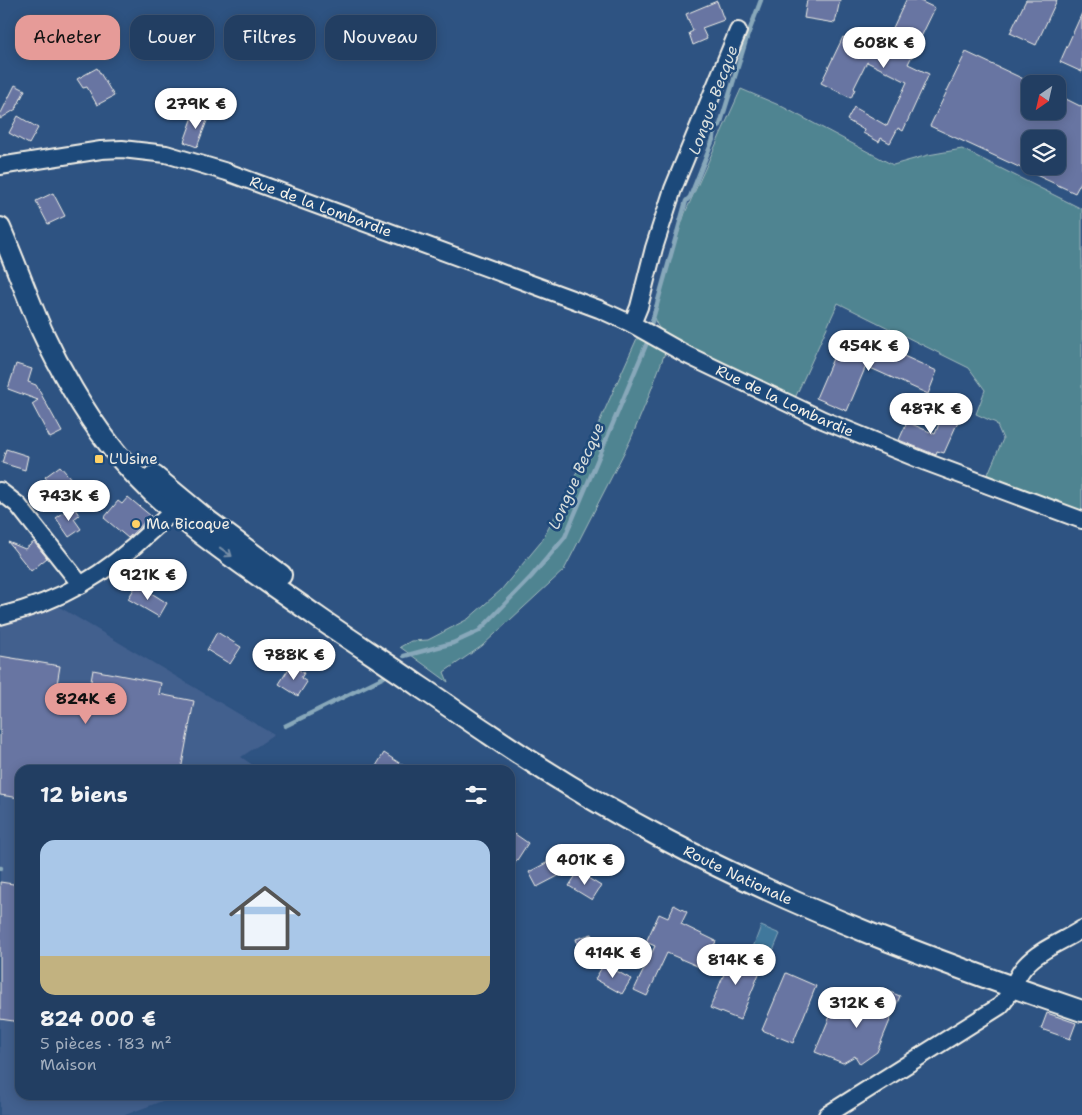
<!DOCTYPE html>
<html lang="fr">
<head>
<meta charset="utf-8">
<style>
	body { margin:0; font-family:"Shantell Sans",sans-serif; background:#2a4568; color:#f1f3f6; height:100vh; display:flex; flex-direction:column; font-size:19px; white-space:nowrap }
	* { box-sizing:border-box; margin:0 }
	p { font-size:16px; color:#a2aebe }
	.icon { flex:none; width:28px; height:28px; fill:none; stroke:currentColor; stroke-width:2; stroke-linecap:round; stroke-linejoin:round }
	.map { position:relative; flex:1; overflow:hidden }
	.side { position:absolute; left:15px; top:765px; width:500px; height:335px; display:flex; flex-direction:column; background:#223e62; border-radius:15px; box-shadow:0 2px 12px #0003,0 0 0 1px #3f5777 }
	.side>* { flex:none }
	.guide { position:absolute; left:15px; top:15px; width:500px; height:45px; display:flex; gap:10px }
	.needle { width:32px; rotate:214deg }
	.tools { position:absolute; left:1021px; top:75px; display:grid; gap:10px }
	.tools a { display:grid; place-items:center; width:45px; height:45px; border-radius:10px; background:#223e62; box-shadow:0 2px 12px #0003,0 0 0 1px #3f5777; font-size:25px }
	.price { position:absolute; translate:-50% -42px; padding:0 11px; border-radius:18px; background:#fff; color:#222; font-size:16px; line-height:32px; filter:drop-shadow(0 1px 2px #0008) }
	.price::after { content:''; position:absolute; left:50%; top:30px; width:15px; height:11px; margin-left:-8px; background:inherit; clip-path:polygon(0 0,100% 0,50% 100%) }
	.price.current { background:#e69b98; color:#111 }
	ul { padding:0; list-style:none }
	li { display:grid; align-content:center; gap:10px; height:265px; padding:0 25px }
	li span { display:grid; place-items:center; height:155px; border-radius:15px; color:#555 }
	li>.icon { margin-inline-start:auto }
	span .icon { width:90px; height:90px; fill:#fffc; stroke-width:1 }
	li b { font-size:21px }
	h2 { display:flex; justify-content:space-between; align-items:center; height:60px; padding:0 25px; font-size:21px }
	.pill { padding:0 18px; border-radius:15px; background:#223e62; box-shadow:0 2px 12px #0003,0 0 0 1px #3f5777; font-size:18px; line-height:45px }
	.pill.current { background:#e69b98; color:#111 }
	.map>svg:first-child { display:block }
	.built { fill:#43608e }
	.green { fill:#508491; stroke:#a2babc }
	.water { fill:#40789c; stroke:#88a8ba }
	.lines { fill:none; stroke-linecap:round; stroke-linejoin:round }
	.stream { stroke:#88a8ba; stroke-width:4.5 }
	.building { fill:#6875a2; stroke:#f4f1e8; fill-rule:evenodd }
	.minor-casing { stroke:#f4f1e8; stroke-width:20 }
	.tertiary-casing { stroke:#f4f1e8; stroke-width:24 }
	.minor { stroke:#1f4a7a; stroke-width:16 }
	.tertiary { stroke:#1f4a7a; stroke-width:20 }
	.oneway { stroke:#748da6 }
	.poi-dot { fill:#ffd166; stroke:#1f4a7a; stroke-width:2 }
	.labels { text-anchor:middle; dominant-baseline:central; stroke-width:5; stroke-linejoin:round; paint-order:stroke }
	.street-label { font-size:15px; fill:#f4f1e8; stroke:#1f4a7a }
	.poi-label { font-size:15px; fill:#f4f1e8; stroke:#1f4a7a; text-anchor:start }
	.water-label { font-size:16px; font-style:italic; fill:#d9dfdd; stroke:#1f4a7a }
</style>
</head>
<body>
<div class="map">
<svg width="1082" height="1115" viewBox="0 0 1082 1115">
	<rect width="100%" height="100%" fill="#2e5382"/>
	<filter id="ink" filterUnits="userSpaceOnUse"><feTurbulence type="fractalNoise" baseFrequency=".02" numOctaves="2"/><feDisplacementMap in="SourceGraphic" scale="10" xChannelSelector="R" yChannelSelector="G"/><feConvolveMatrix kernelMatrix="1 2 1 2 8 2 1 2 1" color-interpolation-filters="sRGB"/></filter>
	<g filter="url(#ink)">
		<polygon class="built" points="56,605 274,735 241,757 260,770 20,770 20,1095 178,1095 125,1115 0,1115 0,623"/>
		<g class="green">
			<path d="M741 89 781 106 893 165 928 155 962 149 1082 209V516L985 481 1003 439 996 423 976 414 985 390 969 368 838 303 795 398 671 338C660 331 655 325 653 312L685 213Z"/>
			<polygon points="638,336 666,350 648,398 630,441 564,570 482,646 444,672 448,682 400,647 411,641 428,640 468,619 501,590 541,542 566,496"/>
		</g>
		<polygon class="water" points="761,926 780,934 770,958 752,950"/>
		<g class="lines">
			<g class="stream">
				<polyline points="652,322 686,201 690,197 714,137 714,130 720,125 747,37 761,0"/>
				<polyline points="404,656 453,643 479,631 531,577 565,537 646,345"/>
				<polyline points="285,726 384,677"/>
				<polyline points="0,868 1,868"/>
			</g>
		</g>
		<g class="building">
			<polygon points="807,0 840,0 835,23 804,18"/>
			<polygon points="906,0 918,0 935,8 908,64 929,74 903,131 898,128 890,143 881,138 879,142 863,133 864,130 847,120 854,107 887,126 907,82 867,62 854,88 855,89 851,98 821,83 843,37 865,48 884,47"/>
			<polygon points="1026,0 1057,0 1036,45 1010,33"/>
			<polygon points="717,1 724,20 702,28 707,39 693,45 689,33 693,31 686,14"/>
			<polygon points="1082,13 1082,72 1060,62"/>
			<path d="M966 52 1030 82V111H1058V95L1082 107V180L1075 193 930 126ZM1030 139H1058V166H1030Z"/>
			<polygon points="97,68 114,96 97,105 87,87 83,88 77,79"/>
			<polygon points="15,85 25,90 16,109 0,119 0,115"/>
			<polygon points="194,114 208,118 197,147 184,142"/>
			<polygon points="18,116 38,128 29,144 9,133"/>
			<polygon points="53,193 65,216 48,224 36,201"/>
			<polygon points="841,340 871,353 875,343 937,371 928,394 866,366 847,411 816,398"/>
			<polygon points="16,364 32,369 28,382 36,385 62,432 50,438 32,404 38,400 8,389"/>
			<polygon points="944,411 960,417 944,453 937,451 936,455 899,440 907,422 935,434"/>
			<polygon points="6,449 28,456 25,470 2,463"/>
			<polygon points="60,466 80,489 63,502 45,477"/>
			<polygon points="128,497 151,516 128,538 104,518 118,501 122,504"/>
			<polygon points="73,506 79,515 74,519 81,529 69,537 56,518"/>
			<polygon points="8,542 25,549 34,542 47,558 31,571"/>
			<polygon points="137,584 167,603 159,617 128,599"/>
			<polygon points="217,632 241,647 230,664 207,650"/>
			<polygon points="0,656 60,666 54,702 86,709 93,670 161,683 159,694 194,701 181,770 170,770 147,765 146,770 20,770 20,798 0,795"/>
			<polygon points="291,665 304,673 301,678 307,682 298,696 279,684"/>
			<polygon points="384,753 410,770 382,770 376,766"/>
			<polygon points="515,834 528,843 510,871 510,841"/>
			<polygon points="552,860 560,875 537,887 529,872"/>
			<polygon points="578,872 601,886 592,900 569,886"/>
			<polygon points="0,882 20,885 20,1022 0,1019"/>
			<polygon points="674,905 687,912 681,924 716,941 704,969 667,953 647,996 634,990 655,946 646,942 659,914 668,918"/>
			<polygon points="592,934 599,957 583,962 576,939"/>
			<polygon points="733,952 763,964 740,1020 710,1008"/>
			<polygon points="604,964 631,979 622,994 595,979"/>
			<polygon points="786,973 816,986 793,1043 762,1030"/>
			<polygon points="882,989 900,996 877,1052 860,1064 855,1056 843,1063 815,1052 839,995 874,1010"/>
			<polygon points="1047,1013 1076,1023 1070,1039 1041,1029"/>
		</g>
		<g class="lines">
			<g class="minor-casing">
				<g id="minor">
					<path id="s1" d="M0 166 101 150 122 149 166 154 227 172 599 309 632 324 687 355 823 420 926 462 1082 520"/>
					<polyline points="632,324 639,307 654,248 673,189 738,31"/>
					<polyline points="0,491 18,505 81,585"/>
					<path d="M0 616C62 601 105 575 151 531 161 522 172 513 181 503"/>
					<path d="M827 1115 1000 1006C1012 994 1014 978 1025 966 1040 949 1064 941 1082 929"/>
				</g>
			</g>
			<g class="tertiary-casing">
				<g id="tertiary">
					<path id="s2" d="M0 228C15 262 27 297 42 331 59 368 84 412 109 444 164 516 243 564 316 616 350 640 385 662 419 686 442 701 465 718 488 733 545 772 605 808 666 840 799 910 940 963 1082 1011"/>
					<polyline points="154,476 207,520 281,575"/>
				</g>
			</g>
			<use href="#minor" class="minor"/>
			<use href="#tertiary" class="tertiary"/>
		</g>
		<defs><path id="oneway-shaft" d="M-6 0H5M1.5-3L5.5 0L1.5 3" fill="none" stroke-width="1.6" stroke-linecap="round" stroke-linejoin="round" transform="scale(1.25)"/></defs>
		<use class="oneway" href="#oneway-shaft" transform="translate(226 552) rotate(36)"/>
	</g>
	<g class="poi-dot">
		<rect x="94" y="454" width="10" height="10" rx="2.5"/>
		<circle cx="136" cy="524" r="5"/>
	</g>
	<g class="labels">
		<g class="street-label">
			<text stroke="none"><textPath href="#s1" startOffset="331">Rue de la Lombardie</textPath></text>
			<text stroke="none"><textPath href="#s1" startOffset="835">Rue de la Lombardie</textPath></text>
			<text stroke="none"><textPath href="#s2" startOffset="1009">Route Nationale</textPath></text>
		</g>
		<g class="poi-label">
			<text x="109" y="459">L'Usine</text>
			<text x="146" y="524">Ma Bicoque</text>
		</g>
		<g class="water-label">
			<text transform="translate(713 100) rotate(-70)">Longue Becque</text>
			<text transform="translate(576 476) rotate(-66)">Longue Becque</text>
		</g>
	</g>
</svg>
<div class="tools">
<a><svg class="needle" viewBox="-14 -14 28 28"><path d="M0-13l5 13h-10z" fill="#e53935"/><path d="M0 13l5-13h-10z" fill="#a2aebe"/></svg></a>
<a><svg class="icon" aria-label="layers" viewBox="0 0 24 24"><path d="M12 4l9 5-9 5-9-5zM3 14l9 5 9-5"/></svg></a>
</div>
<b class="price" style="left:884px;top:69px">608K €</b>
<b class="price" style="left:196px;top:130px">279K €</b>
<b class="price" style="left:869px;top:372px">454K €</b>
<b class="price" style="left:931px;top:435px">487K €</b>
<b class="price" style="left:69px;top:522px">743K €</b>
<b class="price" style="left:148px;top:601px">921K €</b>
<b class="price" style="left:294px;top:681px">788K €</b>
<b class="price current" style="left:86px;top:725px">824K €</b>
<b class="price" style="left:585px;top:886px">401K €</b>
<b class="price" style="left:613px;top:979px">414K €</b>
<b class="price" style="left:736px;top:986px">814K €</b>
<b class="price" style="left:857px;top:1029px">312K €</b>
<div class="guide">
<a class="pill current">Acheter</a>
<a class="pill">Louer</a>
<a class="pill">Filtres</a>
<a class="pill">Nouveau</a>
</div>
<section class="side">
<h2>12 biens<svg class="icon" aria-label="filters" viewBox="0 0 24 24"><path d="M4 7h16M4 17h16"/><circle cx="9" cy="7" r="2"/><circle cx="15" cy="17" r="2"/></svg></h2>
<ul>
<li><span style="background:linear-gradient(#a9c7e8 75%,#c2b280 0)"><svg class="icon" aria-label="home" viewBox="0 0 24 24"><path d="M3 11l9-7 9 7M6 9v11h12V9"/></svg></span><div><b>824 000 €</b><p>5 pièces · 183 m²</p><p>Maison</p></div></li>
</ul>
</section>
</div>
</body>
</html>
